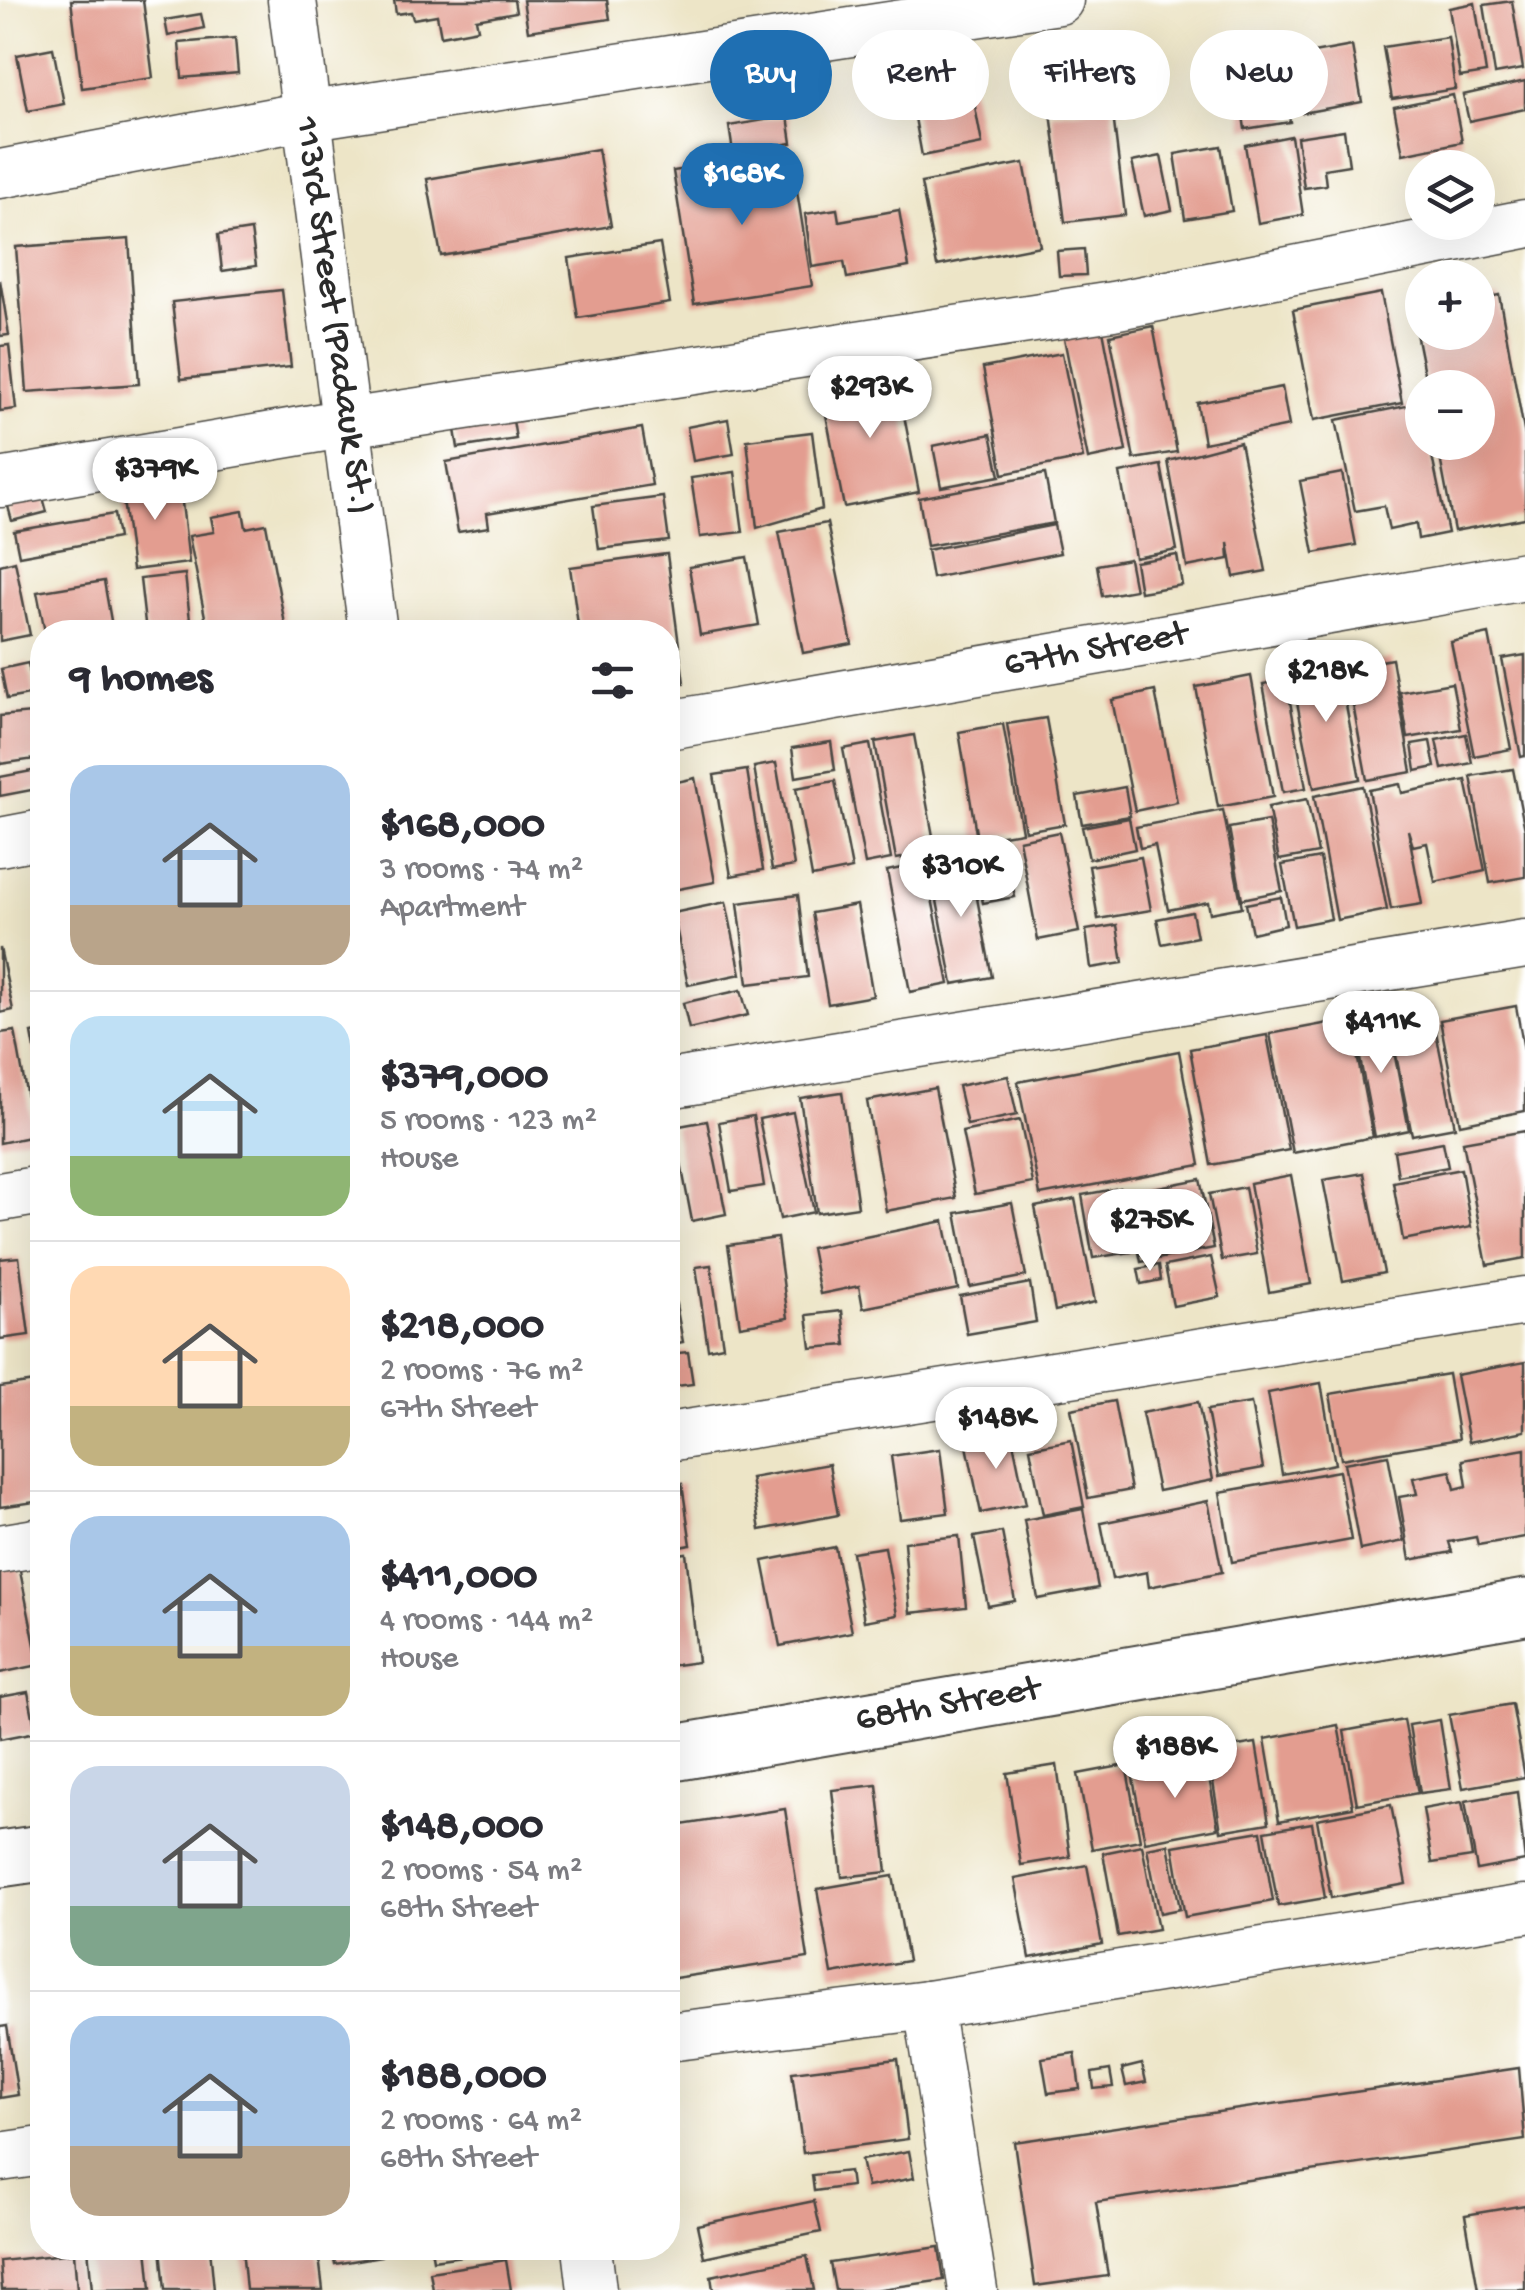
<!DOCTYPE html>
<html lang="en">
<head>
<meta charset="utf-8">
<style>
	body { margin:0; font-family:"Gochi Hand",sans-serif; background:#f7f7f7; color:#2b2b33; height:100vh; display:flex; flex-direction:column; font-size:38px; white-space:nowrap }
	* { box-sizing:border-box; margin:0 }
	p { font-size:32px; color:#7c7c81 }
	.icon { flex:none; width:55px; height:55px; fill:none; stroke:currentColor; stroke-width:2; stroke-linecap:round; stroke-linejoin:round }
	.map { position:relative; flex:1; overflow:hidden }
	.details { position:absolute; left:30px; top:620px; width:650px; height:1640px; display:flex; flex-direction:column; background:#fff; border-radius:40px; box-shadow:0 10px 40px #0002 }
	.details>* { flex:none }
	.top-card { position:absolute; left:710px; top:30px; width:665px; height:90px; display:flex; gap:20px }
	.tools { position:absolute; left:1405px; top:150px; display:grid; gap:20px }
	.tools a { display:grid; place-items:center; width:90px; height:90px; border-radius:50%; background:#fff; box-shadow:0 10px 40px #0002; font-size:50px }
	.price { position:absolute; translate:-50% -85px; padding:0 22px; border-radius:35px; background:#fff; color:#222; font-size:32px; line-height:65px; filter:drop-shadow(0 2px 5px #0008) }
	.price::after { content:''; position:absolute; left:50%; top:60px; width:30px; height:22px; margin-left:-15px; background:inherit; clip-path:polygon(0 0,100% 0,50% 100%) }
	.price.on { background:#1f6fb2; color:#fff }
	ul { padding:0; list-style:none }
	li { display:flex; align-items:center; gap:30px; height:250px; padding:0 40px }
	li+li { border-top:2px solid #e1e1e2 }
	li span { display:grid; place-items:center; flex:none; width:280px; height:200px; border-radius:30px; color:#555 }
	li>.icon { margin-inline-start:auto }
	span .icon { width:120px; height:120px; fill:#fffc; stroke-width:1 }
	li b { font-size:42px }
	h2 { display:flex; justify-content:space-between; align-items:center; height:120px; padding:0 40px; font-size:42px }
	.chip { padding:0 35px; border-radius:45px; background:#fff; box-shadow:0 10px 40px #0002; font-size:35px; line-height:90px }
	.chip.on { background:#1f6fb2; color:#fff }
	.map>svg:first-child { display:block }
	.building { fill:#e39d90 }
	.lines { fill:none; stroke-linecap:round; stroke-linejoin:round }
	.minor-casing { stroke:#484742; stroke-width:51 }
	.major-casing { stroke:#484742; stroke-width:59 }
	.minor { stroke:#fff; stroke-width:48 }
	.major { stroke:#fff; stroke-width:55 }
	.labels { text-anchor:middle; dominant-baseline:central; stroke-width:8; stroke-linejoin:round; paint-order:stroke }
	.street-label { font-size:38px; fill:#2b2b2b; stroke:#fff }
</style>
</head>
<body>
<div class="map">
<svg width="1525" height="2290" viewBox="0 0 1525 2290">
	<rect width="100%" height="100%" fill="#fff"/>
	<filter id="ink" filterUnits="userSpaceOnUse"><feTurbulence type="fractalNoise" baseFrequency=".01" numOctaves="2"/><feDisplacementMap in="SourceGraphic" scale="20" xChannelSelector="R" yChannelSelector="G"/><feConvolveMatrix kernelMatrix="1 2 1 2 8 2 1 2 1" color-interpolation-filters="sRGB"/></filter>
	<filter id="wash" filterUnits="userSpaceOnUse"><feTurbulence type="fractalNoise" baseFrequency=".0048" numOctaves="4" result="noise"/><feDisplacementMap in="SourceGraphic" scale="40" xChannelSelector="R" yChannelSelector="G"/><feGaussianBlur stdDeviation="2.25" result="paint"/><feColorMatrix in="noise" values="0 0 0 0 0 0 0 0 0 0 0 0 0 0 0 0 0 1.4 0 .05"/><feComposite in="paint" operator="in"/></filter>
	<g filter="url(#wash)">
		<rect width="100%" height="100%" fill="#ede5c7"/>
		<g id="blocks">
			<g class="building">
				<polygon points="71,0 143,0 153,78 82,88"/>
				<polygon points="394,0 514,0 516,12 476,19 478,29 441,36 437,15 413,19 411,12 396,14"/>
				<polygon points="523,0 607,0 610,19 528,31"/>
				<polygon points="1512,1 1523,69 1495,74 1484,5"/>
				<polygon points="1475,3 1486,73 1460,77 1449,8"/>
				<polygon points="201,14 204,28 168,36 165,20"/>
				<polygon points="1448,37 1455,89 1392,99 1383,47"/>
				<polygon points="235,38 238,73 182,78 179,43"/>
				<polygon points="1352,46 1362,102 1302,113 1291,57"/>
				<polygon points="53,48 64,104 28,111 17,55"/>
				<polygon points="1281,62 1290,122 1245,129 1236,68"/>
				<polygon points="1525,81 1525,109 1469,121 1463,95"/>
				<polygon points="971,85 982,144 922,156 911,96"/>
				<polygon points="1453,95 1462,142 1403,154 1394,107"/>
				<polygon points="1112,106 1125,215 1065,222 1051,113"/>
				<polygon points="788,116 792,143 733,152 729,126"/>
				<polygon points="1344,130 1349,165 1324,169 1326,185 1304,188 1297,137"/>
				<polygon points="1291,136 1303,215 1258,223 1245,145"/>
				<polygon points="1221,146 1232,211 1185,219 1175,154"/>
				<polygon points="598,149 611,226 441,256 427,179"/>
				<polygon points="791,153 812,286 694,304 673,171"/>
				<polygon points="1161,156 1172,210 1144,216 1132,162"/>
				<polygon points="1024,163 1040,246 937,266 921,183"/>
				<polygon points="837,209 839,221 899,210 909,267 847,278 844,262 812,267 805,214"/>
				<polygon points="251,230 256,266 222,271 218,235"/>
				<polygon points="129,239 139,384 27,392 16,247"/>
				<polygon points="660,244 670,303 578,318 569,258"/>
				<polygon points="1084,249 1086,275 1059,276 1057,251"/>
				<polygon points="0,280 9,335 0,336"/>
				<polygon points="282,290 291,367 181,379 172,302"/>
				<polygon points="1381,293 1402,403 1314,420 1293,310"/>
				<polygon points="1499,295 1525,436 1525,518 1454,531 1437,442 1478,442 1478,388 1427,388 1416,333 1478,332 1478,299"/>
				<polygon points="1153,326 1177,452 1134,459 1110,335"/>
				<polygon points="1103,330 1126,451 1088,459 1064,338"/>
				<polygon points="9,345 16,409 0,411 0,346"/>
				<polygon points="1062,353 1083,458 1003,474 983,368"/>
				<polygon points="896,375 919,492 844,507 821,389"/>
				<polygon points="1282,387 1289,426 1204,443 1197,403"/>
				<polygon points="1421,403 1422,442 1429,442 1448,533 1418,539 1416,524 1389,530 1384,506 1355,511 1336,420"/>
				<polygon points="511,408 516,439 458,448 453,417"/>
				<polygon points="728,419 734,454 693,461 687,427"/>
				<polygon points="642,428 652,485 487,513 489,527 458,532 446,462"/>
				<polygon points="812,432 822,509 757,528 747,440"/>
				<polygon points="991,434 1000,476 941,487 933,446"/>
				<polygon points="1240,442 1266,571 1234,577 1228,542 1229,559 1187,567 1168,461"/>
				<polygon points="1161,465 1177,550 1135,558 1120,473"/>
				<polygon points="735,472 743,532 700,537 691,478"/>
				<polygon points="1342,473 1356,545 1314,553 1300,481"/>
				<polygon points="1045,474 1054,523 927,546 919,498"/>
				<polygon points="179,477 189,563 132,570 121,484"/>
				<polygon points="41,490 47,512 12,521 6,499"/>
				<polygon points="663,497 669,541 599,549 593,506"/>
				<polygon points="243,511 246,528 266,524 285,624 240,632 208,632 189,536 214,532 211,517"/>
				<polygon points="114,514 118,538 19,556 14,531"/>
				<polygon points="827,523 852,644 803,653 779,532"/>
				<polygon points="1054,525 1060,553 932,578 927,550"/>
				<polygon points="667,554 684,683 668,685 668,632 579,632 570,567"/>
				<polygon points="1177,555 1182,585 1140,592 1135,562"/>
				<polygon points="747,557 759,625 700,635 689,567"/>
				<polygon points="1129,559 1135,590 1102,596 1097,565"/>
				<polygon points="15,561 30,635 0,641 0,565"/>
				<polygon points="185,574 191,629 146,632 140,579"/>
				<polygon points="104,581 113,632 45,632 37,592"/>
				<polygon points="1489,634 1511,749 1474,756 1451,642"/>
				<polygon points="1525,655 1525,756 1521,757 1502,659"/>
				<polygon points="1392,659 1412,772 1367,780 1346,667"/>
				<polygon points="28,663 34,694 7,699 1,669"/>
				<polygon points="1338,663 1360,779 1314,788 1291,672"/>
				<polygon points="1251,676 1273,797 1218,807 1196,687"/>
				<polygon points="1286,680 1306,788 1283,792 1263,684"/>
				<polygon points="1452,683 1461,729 1408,738 1400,692"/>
				<polygon points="1155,691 1177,802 1135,811 1112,700"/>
				<polygon points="42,712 42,758 0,764 0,716"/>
				<polygon points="1046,718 1065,824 1025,831 1007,724"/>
				<polygon points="1003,724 1022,832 977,839 959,732"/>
				<polygon points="1466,734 1472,763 1442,769 1436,740"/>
				<polygon points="914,735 936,852 896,859 875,742"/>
				<polygon points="1430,741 1435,767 1416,771 1412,744"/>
				<polygon points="831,742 835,770 796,777 792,748"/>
				<polygon points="870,744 891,859 865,864 843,749"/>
				<polygon points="776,763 794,866 772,870 754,767"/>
				<polygon points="42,769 42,788 0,796 0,777"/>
				<polygon points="1513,769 1525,830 1525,877 1490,883 1471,776"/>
				<polygon points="747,770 763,870 731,876 714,775"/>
				<polygon points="695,778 715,882 668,891 668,784"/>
				<polygon points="1466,780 1485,871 1435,882 1427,843 1413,846 1408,830 1422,904 1391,909 1369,790 1400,784 1402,793"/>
				<polygon points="835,781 852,869 812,877 796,788"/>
				<polygon points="1363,786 1387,910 1337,920 1314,796"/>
				<polygon points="1125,787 1130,816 1082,824 1077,796"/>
				<polygon points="1307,799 1318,853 1279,860 1268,807"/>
				<polygon points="1223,810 1242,907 1210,913 1208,902 1168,910 1155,845 1140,848 1136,827"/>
				<polygon points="1129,818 1135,849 1089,859 1082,827"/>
				<polygon points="1268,821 1282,891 1242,899 1229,828"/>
				<polygon points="1059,832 1079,932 1038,940 1019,840"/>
				<polygon points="1006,853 1015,897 983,903 973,859"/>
				<polygon points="969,856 992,977 953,984 930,864"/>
				<polygon points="1141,857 1151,910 1098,919 1089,866"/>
				<polygon points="1320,858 1331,919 1294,926 1282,865"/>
				<polygon points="925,863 949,984 910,992 887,871"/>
				<polygon points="798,895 808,977 748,984 738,903"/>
				<polygon points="1281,897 1286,925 1252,933 1246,904"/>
				<polygon points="726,902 741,974 688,985 673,913"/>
				<polygon points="857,905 873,996 828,1004 812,913"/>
				<polygon points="1192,912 1197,937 1162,944 1157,919"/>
				<polygon points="1117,925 1123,963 1091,968 1086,930"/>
				<polygon points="0,948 13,1010 0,1013"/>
				<polygon points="741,990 748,1015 689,1029 683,1003"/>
				<polygon points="1516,1006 1525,1055 1525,1111 1460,1124 1440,1020"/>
				<polygon points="1431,1007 1455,1127 1412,1135 1388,1015"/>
				<polygon points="1387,1015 1409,1130 1375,1137 1353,1022"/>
				<polygon points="1350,1019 1373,1137 1293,1153 1270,1034"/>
				<polygon points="15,1031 34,1136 0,1143 0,1033"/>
				<polygon points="42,1031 42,1083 41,1083 32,1033"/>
				<polygon points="1267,1035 1289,1150 1211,1165 1190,1049"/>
				<polygon points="1179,1051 1200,1165 1040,1195 1018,1082"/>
				<polygon points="1008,1076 1017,1115 967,1125 958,1086"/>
				<polygon points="935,1088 956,1198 886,1211 867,1101"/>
				<polygon points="842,1092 858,1207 817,1213 800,1098"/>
				<polygon points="793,1112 814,1212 780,1219 759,1119"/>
				<polygon points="753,1116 764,1186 731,1191 719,1122"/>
				<polygon points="1020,1120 1033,1183 975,1194 962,1132"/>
				<polygon points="707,1121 726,1214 692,1221 674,1127"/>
				<polygon points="1525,1131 1525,1258 1487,1265 1463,1142"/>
				<polygon points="1443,1142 1448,1167 1398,1176 1394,1151"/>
				<polygon points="1461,1169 1471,1227 1403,1240 1393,1182"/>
				<polygon points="1364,1173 1384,1273 1343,1281 1323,1180"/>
				<polygon points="1291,1175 1311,1284 1269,1292 1250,1183"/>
				<polygon points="1200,1179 1214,1248 1141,1262 1127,1193"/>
				<polygon points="1245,1187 1257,1254 1222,1260 1209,1194"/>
				<polygon points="1120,1188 1131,1252 1093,1258 1082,1195"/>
				<polygon points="1075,1199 1095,1302 1055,1311 1035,1207"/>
				<polygon points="1012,1203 1026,1276 970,1287 956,1213"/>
				<polygon points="944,1221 958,1289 863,1308 859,1286 820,1294 811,1248"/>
				<polygon points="777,1238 788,1318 740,1326 728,1245"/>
				<polygon points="19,1257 29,1335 0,1339 0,1259"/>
				<polygon points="1211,1257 1220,1297 1173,1306 1165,1266"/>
				<polygon points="711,1265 723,1346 708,1349 696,1267"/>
				<polygon points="1159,1265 1161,1280 1141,1284 1138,1269"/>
				<polygon points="672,1283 683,1342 668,1345 668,1284"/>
				<polygon points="1030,1283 1036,1322 967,1334 960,1296"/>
				<polygon points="842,1311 846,1345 811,1348 807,1315"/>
				<polygon points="688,1352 693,1384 668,1387 668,1354"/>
				<polygon points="1525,1362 1525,1431 1469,1442 1456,1375"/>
				<polygon points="1448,1374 1459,1439 1341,1459 1330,1394"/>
				<polygon points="42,1381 42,1501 0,1507 0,1387"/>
				<polygon points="1321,1383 1335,1464 1282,1474 1268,1393"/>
				<polygon points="1114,1401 1131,1490 1088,1498 1071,1409"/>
				<polygon points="1198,1402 1213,1480 1158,1491 1142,1413"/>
				<polygon points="1251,1403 1263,1468 1219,1476 1207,1410"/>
				<polygon points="1011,1432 1026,1504 981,1513 966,1441"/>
				<polygon points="1071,1440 1084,1507 1043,1515 1030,1448"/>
				<polygon points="940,1449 948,1513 900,1519 891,1456"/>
				<polygon points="1525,1449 1525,1537 1478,1545 1476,1537 1449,1542 1452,1552 1410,1560 1399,1497 1417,1494 1413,1478 1451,1471 1455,1489 1467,1486 1463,1460"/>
				<polygon points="1388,1455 1404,1541 1360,1550 1344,1463"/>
				<polygon points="829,1464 838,1515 760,1530 751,1478"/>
				<polygon points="1339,1471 1351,1540 1232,1562 1220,1492"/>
				<polygon points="682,1484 691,1545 668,1549 668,1486"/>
				<polygon points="1208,1501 1222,1572 1149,1587 1147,1572 1112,1579 1101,1523"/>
				<polygon points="1083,1509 1098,1588 1038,1599 1024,1520"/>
				<polygon points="1002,1532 1015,1601 988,1606 974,1537"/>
				<polygon points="959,1536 966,1607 910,1613 904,1542"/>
				<polygon points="835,1547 852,1632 780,1646 763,1561"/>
				<polygon points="885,1547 897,1615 864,1621 852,1552"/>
				<polygon points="686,1553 698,1662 668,1666 668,1555"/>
				<polygon points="19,1566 39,1665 0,1673 0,1570"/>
				<polygon points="28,1692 36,1732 0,1739 0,1697"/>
				<polygon points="1512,1704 1525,1777 1463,1788 1449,1715"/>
				<polygon points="1404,1720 1418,1793 1357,1804 1344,1731"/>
				<polygon points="1440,1720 1451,1789 1420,1793 1409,1725"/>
				<polygon points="1338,1725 1353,1807 1279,1821 1265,1739"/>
				<polygon points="1256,1743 1269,1823 1221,1831 1208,1751"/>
				<polygon points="1206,1760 1218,1828 1145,1842 1132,1773"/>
				<polygon points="1057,1765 1070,1857 1021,1865 1007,1773"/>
				<polygon points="1126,1765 1140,1840 1092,1849 1078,1774"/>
				<polygon points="877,1785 887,1872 842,1877 832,1790"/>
				<polygon points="1517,1792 1525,1861 1477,1870 1465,1801"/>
				<polygon points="1462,1802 1472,1857 1432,1863 1423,1809"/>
				<polygon points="1391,1805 1406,1884 1331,1898 1317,1819"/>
				<polygon points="785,1809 808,1958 668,1979 668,1827"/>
				<polygon points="1312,1823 1325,1898 1278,1906 1265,1831"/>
				<polygon points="1261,1831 1273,1901 1185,1917 1173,1846"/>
				<polygon points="1168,1844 1180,1909 1160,1913 1147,1848"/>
				<polygon points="1142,1845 1158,1929 1118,1936 1103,1853"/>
				<polygon points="1087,1865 1102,1944 1030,1958 1015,1879"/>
				<polygon points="893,1876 908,1961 832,1974 817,1889"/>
				<polygon points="7,2026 18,2095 0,2098 0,2027"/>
				<polygon points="1075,2053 1080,2089 1048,2093 1042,2058"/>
				<polygon points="898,2059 908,2139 803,2153 792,2072"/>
				<polygon points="1142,2064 1146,2082 1126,2086 1122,2069"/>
				<polygon points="1519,2068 1525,2140 1096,2202 1108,2276 1035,2286 1014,2142"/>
				<polygon points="1110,2070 1113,2087 1094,2089 1092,2073"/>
				<polygon points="909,2151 914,2178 867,2187 861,2160"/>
				<polygon points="849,2171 851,2186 814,2191 812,2175"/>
				<polygon points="814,2201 821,2232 704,2257 697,2225"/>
				<polygon points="1525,2205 1525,2290 1478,2290 1465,2215"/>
				<polygon points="939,2247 944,2280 874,2290 835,2290 830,2263"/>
				<polygon points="88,2248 147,2248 151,2289 92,2290"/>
				<polygon points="161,2248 210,2248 214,2290 165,2290"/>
				<polygon points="242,2248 318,2248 323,2290 246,2290"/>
				<polygon points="332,2248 380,2248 381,2256 335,2264"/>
				<polygon points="431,2248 506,2248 506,2250 433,2260"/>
				<polygon points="74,2253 77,2290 2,2290 0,2261"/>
				<polygon points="807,2256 814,2290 713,2290 711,2276"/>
				<polygon points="506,2260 511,2290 433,2290 430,2272"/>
			</g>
		</g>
	</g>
	<g filter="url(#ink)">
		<use href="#blocks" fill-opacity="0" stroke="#484742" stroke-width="2.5"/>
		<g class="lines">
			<g class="minor-casing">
				<g id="minor">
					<polyline points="292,0 373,632"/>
					<polyline points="0,174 305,116 1059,0"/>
					<polyline points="0,483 347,423 1113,306 1525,224"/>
					<polyline points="668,725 1525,576"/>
					<polyline points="0,842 42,834"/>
					<polyline points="668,1084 1525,944"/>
					<polyline points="0,1197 42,1190"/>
					<polyline points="668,1437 1525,1301"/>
					<polyline points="0,1549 42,1542"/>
					<polyline points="928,2005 973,2290"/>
					<polyline points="668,2037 928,2005 1525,1909"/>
					<polyline points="0,2157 42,2151"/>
					<polyline points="587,2248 592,2290"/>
				</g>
			</g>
			<g class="major-casing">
				<g id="major">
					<polyline points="668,1754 1525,1607"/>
					<polyline points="0,1859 42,1853"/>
				</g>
			</g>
			<use href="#minor" class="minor"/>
			<use href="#major" class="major"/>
		</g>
	</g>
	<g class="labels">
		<g class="street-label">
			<text transform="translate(332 316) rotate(82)">113rd Street (Padauk St.)</text>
			<text transform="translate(1096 651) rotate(-10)">67th Street</text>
			<text transform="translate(948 1706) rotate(-10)">68th Street</text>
		</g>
	</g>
</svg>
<div class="tools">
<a><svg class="icon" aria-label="layers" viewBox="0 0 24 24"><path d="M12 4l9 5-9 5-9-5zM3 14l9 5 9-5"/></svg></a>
<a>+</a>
<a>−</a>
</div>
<b class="price on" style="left:742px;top:228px">$168K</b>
<b class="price" style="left:870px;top:441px">$293K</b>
<b class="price" style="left:155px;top:523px">$379K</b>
<b class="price" style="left:1326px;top:725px">$218K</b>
<b class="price" style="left:961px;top:920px">$310K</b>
<b class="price" style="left:1381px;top:1076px">$411K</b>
<b class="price" style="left:1150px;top:1274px">$275K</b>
<b class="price" style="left:996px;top:1472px">$148K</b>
<b class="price" style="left:1175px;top:1801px">$188K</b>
<div class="top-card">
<a class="chip on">Buy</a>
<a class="chip">Rent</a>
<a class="chip">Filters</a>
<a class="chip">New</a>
</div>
<section class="details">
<h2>9 homes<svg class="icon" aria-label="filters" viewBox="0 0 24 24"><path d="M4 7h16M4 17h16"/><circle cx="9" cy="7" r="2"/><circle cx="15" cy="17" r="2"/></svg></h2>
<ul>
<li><span style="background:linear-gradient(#a9c7e8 70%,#b9a48a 0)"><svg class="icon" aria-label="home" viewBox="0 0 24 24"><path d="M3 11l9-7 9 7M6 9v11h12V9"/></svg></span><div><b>$168,000</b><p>3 rooms · 74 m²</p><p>Apartment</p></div></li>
<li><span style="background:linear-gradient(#bfe0f5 70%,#8fb573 0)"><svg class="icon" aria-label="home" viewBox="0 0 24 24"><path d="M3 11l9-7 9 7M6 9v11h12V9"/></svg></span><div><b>$379,000</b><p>5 rooms · 123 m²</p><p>House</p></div></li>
<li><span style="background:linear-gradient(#ffd9b3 70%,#c2b280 0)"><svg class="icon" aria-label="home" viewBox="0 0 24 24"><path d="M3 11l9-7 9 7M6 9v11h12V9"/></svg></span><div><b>$218,000</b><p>2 rooms · 76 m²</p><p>67th Street</p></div></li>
<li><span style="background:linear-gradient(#a9c7e8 65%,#c2b280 0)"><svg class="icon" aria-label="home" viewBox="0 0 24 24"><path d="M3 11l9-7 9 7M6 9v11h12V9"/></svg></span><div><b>$411,000</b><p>4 rooms · 144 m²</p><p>House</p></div></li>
<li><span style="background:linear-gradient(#c9d6e8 70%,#7fa58c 0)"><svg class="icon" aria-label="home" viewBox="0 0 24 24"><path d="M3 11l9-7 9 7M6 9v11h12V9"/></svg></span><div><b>$148,000</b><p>2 rooms · 54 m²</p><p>68th Street</p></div></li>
<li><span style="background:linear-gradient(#a9c7e8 65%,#b9a48a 0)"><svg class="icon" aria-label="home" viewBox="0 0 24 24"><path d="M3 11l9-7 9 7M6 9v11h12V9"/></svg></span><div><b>$188,000</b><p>2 rooms · 64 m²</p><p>68th Street</p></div></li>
</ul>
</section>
</div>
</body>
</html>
